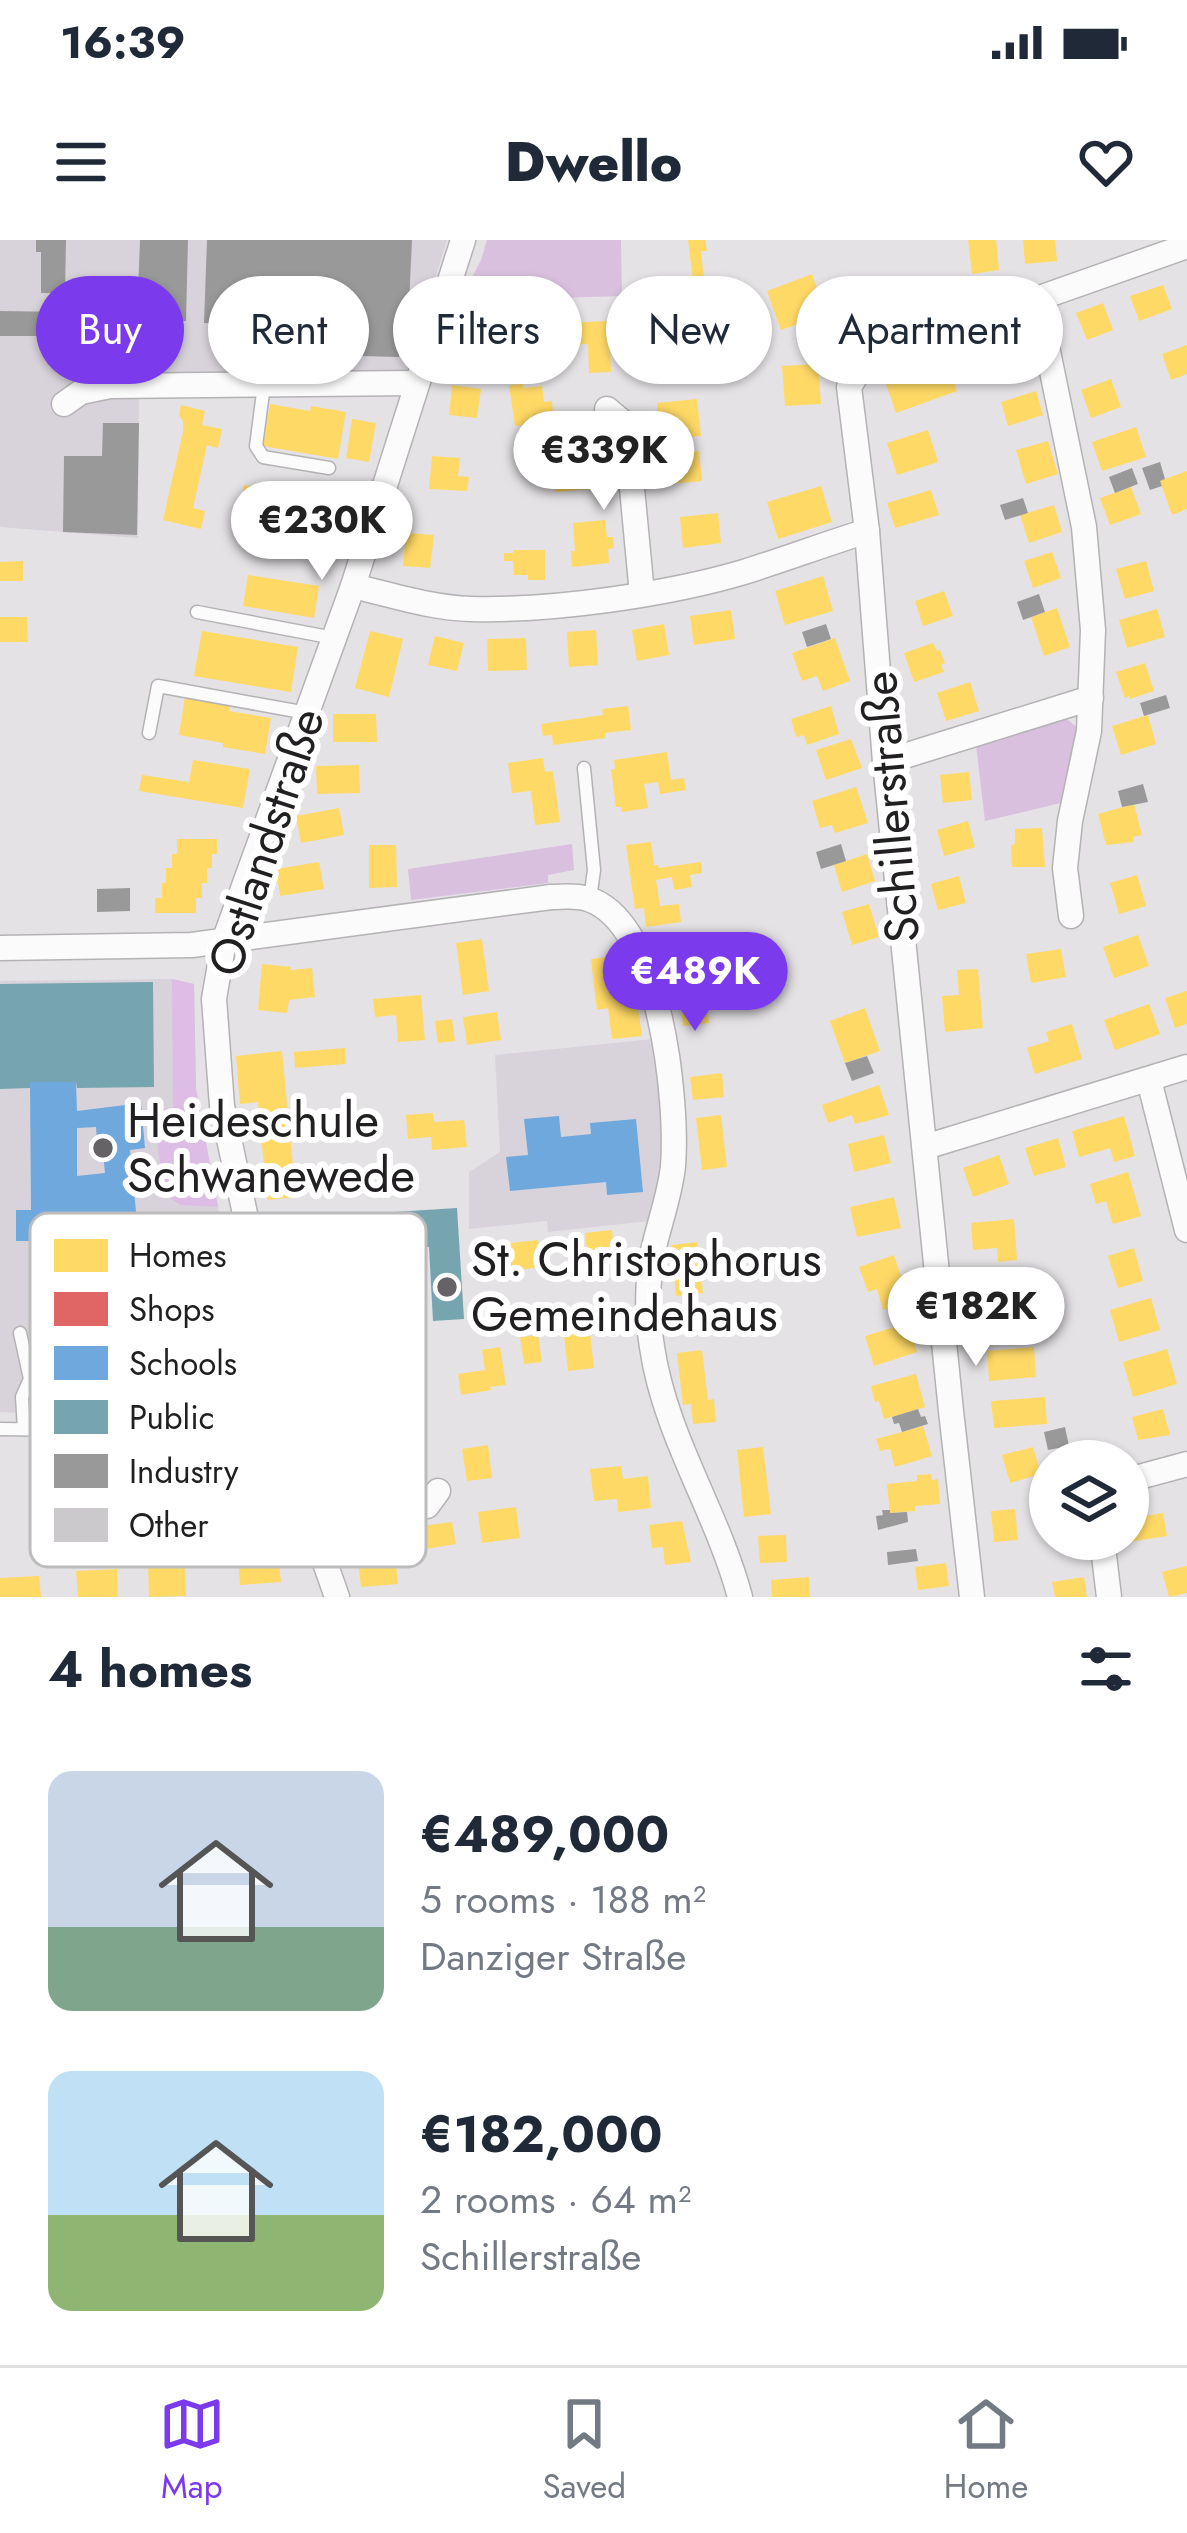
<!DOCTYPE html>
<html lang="en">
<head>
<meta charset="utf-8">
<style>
	body { margin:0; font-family:Jost,sans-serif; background:#f6f6f7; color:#1f2937; height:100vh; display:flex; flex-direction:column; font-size:45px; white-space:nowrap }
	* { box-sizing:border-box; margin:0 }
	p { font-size:39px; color:#747a83 }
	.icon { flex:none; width:66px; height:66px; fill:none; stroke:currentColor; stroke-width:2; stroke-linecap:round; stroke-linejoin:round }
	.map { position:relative; height:1357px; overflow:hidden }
	.panel { display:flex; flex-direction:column; background:#fff; flex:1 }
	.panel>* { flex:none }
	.guide { position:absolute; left:36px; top:36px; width:1116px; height:108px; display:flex; gap:24px }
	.fabs { position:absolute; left:1029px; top:1200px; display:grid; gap:24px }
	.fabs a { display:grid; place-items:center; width:120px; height:120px; border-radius:50%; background:#fff; box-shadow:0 3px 9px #0004; font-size:60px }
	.price { position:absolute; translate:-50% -102px; padding:0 27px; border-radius:42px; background:#fff; color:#222; font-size:39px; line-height:78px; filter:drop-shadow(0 3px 6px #0008) }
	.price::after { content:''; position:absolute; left:50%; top:72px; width:36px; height:27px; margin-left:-18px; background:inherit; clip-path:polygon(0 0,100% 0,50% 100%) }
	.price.current { background:#7c3aed; color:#fff }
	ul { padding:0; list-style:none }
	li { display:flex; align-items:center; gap:36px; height:300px; padding:0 48px }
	li span { display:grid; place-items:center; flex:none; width:336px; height:240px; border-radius:24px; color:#555 }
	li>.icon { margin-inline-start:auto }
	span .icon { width:144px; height:144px; fill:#fffc; stroke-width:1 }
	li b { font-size:51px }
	h2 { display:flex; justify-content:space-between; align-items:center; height:144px; padding:0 48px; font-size:51px }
	.tag { padding:0 42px; border-radius:54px; background:#fff; box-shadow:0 3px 9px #0004; font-size:42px; line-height:108px }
	.tag.current { background:#7c3aed; color:#fff }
	.status { display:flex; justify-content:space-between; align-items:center; height:84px; padding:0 60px; background:#fff; direction:ltr }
	.status svg { height:33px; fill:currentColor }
	header { display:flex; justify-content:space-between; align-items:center; height:156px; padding:0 48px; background:#fff; font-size:54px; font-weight:800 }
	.tab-bar { display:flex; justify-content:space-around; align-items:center; height:168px; border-top:3px solid #e0e1e3; background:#fff; font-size:33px; color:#747a83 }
	.tab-bar a { display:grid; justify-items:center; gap:6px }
	.tab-bar .current { color:#7c3aed }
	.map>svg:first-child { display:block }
	.built { fill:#d8d3da }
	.green { fill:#d9c0df }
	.forest { fill:#ddbce5 }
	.homes { fill:#ffd966 }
	.schools { fill:#6fa8dc; fill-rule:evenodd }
	.public { fill:#76a5af }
	.industry { fill:#999 }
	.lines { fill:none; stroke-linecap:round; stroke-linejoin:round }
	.service-casing { stroke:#b4b2b4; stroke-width:15 }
	.minor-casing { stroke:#b4b2b4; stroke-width:27 }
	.service { stroke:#fbfbfb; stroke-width:12 }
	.minor { stroke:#fbfbfb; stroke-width:24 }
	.poi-dot { fill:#666366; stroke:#fff; stroke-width:4.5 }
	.labels { text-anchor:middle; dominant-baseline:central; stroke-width:12; stroke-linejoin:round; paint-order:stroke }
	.street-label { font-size:48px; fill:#211f21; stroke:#fff }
	.poi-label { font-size:48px; fill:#211f21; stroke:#fff; text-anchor:start }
	.key { fill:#fff; stroke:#bcbcbc; stroke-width:3 }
	.key-label { font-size:33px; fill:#211f21 }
</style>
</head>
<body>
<div class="status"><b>16:39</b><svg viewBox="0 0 49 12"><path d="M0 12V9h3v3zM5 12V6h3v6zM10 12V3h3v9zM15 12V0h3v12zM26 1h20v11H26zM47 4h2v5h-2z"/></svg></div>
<header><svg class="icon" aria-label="menu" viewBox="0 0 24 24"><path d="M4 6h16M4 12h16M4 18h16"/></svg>Dwello<svg class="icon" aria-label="heart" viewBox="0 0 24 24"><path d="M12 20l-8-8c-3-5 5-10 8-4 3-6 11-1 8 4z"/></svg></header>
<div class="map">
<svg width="1187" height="1357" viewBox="0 0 1187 1357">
	<rect width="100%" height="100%" fill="#e5e2e6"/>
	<g class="built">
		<polygon points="0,0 447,0 401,153 139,156 138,298 0,287"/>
		<polygon points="172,739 194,744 196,849 218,967 262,1166 104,1178 0,1172 0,741"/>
		<polygon points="653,799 660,833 665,910 649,981 548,992 547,981 469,989 469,932 500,912 495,815"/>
	</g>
	<g class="green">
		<polygon points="487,0 621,0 622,56 460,61 481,20"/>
		<polygon points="1063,476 1079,489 1065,562 985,581 976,505"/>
		<polygon points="572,604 574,630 548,635 548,643 411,660 408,629"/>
	</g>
	<polygon class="forest" points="172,739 194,744 196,849 218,967 181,965 164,955 153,870 173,867"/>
	<g class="homes">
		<polygon points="688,0 705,0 707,11 701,11 704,39 693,40"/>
		<polygon points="968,0 996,0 999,30 972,34"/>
		<polygon points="1023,0 1055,0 1057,21 1025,24"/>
		<polygon points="812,34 826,74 781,90 767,51"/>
		<polygon points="1163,45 1172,69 1139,81 1130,56"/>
		<polygon points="1103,63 1113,90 1087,100 1076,73"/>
		<polygon points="671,66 672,75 686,73 689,104 643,108 641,77 654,76 653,68"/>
		<polygon points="475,74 505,76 502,108 473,105"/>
		<polygon points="609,81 611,132 589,133 588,104 565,105 564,83"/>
		<polygon points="1187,105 1187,134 1171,140 1162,114"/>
		<polygon points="944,116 957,151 896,173 884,138"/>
		<polygon points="818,124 821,164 785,166 782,126"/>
		<polygon points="1111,139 1121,167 1091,178 1081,150"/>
		<polygon points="523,144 523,148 542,146 544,162 552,161 554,182 515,186 509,145"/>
		<polygon points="452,145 481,149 477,178 449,175"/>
		<polygon points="1036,151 1043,175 1008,186 1001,162"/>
		<polygon points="697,159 701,196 659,200 657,163"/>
		<polygon points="270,164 310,171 311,166 346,172 338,219 263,206"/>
		<polygon points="181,165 205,171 202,185 222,189 218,208 207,205 193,268 205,271 201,289 163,280 183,192 183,181 179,175"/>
		<polygon points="352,179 376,183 369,222 346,218"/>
		<polygon points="1136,187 1146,217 1102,231 1092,202"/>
		<polygon points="928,190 938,222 897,235 887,203"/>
		<polygon points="1048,201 1058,234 1026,244 1016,210"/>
		<polygon points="598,205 603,248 556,252 554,235 566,234 564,209"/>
		<polygon points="699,211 702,241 670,244 667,215"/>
		<polygon points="432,216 460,218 458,236 469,237 467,251 429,249"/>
		<polygon points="1187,231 1187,269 1172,275 1160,241"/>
		<polygon points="244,245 277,251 272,278 239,273"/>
		<polygon points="821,246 832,282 778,299 767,262"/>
		<polygon points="1131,247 1141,274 1110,285 1100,258"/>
		<polygon points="931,250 939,275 895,288 887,263"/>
		<polygon points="1054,265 1062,292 1029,303 1020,275"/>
		<polygon points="323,266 350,271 343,306 285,295 290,271 321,277"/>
		<polygon points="718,273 721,303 683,308 680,277"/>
		<polygon points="605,280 607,297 613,297 614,308 608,309 609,323 572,327 571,311 575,311 573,283"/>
		<polygon points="406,293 434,295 430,328 403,326"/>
		<polygon points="513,310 545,310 545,340 528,340 528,335 514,335 513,321 504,321 504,313 513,313"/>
		<polygon points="1052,312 1061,338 1033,348 1024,321"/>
		<polygon points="23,321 23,341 0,341 0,322"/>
		<polygon points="1146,321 1154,351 1125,359 1116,329"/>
		<polygon points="248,335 319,346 314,378 243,366"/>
		<polygon points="823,336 833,371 785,385 775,351"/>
		<polygon points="944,351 953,376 923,386 915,361"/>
		<polygon points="1057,368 1070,407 1044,416 1031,377"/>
		<polygon points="1157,369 1165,397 1127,408 1119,380"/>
		<polygon points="731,370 735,399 694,405 690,376"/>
		<polygon points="0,377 27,377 28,402 0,402"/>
		<polygon points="664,384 669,415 637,421 632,390"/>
		<polygon points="596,390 598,425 569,427 567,392"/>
		<polygon points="202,391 298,407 291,452 194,436"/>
		<polygon points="370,391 403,399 389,457 355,448"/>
		<polygon points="435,396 464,403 457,431 428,425"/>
		<polygon points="526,398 527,430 488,431 487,399"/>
		<polygon points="835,398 850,441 823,451 817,436 802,441 792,413"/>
		<polygon points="933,403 937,411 940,410 945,423 941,425 944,432 914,442 904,413"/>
		<polygon points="1145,423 1154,451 1130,459 1129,456 1125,458 1116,432"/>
		<polygon points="970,442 979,471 946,481 937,453"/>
		<polygon points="185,457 230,465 229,471 271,478 265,514 223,507 223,503 179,495"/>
		<polygon points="628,466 631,490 605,493 606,498 553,505 552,495 543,496 541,484 603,475 602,469"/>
		<polygon points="831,466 839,494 807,505 804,495 796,497 791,479"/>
		<polygon points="333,474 376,474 377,502 333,502"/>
		<polygon points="1148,475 1156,504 1121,515 1112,486"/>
		<polygon points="851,499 862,528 826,540 816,510"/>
		<polygon points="667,512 671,540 684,538 686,550 660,554 658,542 644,544 648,568 622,572 621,567 616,567 611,529 615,529 614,520"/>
		<polygon points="543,518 545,532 553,531 560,582 535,585 531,551 512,553 508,523"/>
		<polygon points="193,520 250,529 243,568 139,551 142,535 189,542"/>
		<polygon points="359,525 360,553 317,554 316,526"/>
		<polygon points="969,532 972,560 943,563 940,535"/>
		<polygon points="856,547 868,583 835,593 832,585 820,588 812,561"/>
		<polygon points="1134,564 1142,595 1133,597 1134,602 1106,605 1098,574"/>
		<polygon points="339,568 344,595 301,603 296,576"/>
		<polygon points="968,581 975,607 944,616 937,590"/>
		<polygon points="1042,588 1045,627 1012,627 1011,605 1015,604 1015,589"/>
		<polygon points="177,599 217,599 217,614 212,614 212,628 207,628 207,643 202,643 202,658 196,658 196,673 155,673 155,658 162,658 162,643 166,643 166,628 172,628 172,614 177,614"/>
		<polygon points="651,602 654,625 658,625 659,628 701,622 702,633 690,635 692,647 674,650 672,637 656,640 660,666 679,664 681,682 646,687 644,668 635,669 626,605"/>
		<polygon points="369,605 396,605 397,647 369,648"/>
		<polygon points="867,614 875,641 842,652 834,625"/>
		<polygon points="319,622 324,649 280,656 276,629"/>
		<polygon points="1137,635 1146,666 1119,674 1110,643"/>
		<polygon points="959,636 966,663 938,670 931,644"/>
		<polygon points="869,664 879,697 852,705 842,672"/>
		<polygon points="1138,695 1149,726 1114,738 1103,707"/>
		<polygon points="482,699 489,751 463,755 456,703"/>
		<polygon points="1061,709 1066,737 1031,743 1026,714"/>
		<polygon points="616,716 622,763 637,761 642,796 612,799 608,768 597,770 591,719"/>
		<polygon points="262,724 291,727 290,730 312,728 315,757 289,760 287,773 258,770"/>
		<polygon points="978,729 983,788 945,792 942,756 959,755 957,730"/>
		<polygon points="703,732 709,783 683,786 677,734"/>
		<polygon points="1187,751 1187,784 1175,788 1165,758"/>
		<polygon points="421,755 425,800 398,802 396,775 375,777 373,759"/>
		<polygon points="1149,764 1160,794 1115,810 1104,780"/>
		<polygon points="865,768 880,811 845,823 830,781"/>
		<polygon points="497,772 501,800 467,805 463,777"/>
		<polygon points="452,779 455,801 438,803 435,781"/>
		<polygon points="1072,784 1082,819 1035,834 1027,808 1049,801 1046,792"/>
		<polygon points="345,808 346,824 295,828 294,812"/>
		<polygon points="282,811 296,957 267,960 258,862 240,864 236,816"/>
		<polygon points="722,833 724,857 693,860 690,837"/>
		<polygon points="879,845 889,875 855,884 852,875 828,883 822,865"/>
		<polygon points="433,873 434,882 464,880 467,907 432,910 431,897 408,899 406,875"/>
		<polygon points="721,875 727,927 702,930 696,878"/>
		<polygon points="1124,876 1135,916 1114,922 1110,908 1079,917 1072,891"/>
		<polygon points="884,895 891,923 854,932 848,904"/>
		<polygon points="1058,898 1066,927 1034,936 1025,908"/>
		<polygon points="999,915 1009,944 973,957 963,928"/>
		<polygon points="1128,932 1141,976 1113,984 1106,961 1096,964 1090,944"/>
		<polygon points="894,957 901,988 857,997 850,967"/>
		<polygon points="1014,979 1017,1020 998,1022 997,1008 973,1010 971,983"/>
		<polygon points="612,990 615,1019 588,1022 585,993"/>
		<polygon points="538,1000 541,1027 505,1032 502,1004"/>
		<polygon points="697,1002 703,1053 676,1056 671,1005"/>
		<polygon points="1134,1008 1143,1041 1118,1048 1108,1016"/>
		<polygon points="894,1015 909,1061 883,1070 877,1049 868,1052 859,1027"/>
		<polygon points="1021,1043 1032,1080 994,1091 983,1054"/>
		<polygon points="1151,1058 1160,1090 1119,1102 1110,1070"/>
		<polygon points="588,1074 594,1128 568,1131 562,1077"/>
		<polygon points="908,1083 917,1112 874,1126 865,1096"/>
		<polygon points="538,1095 542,1122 524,1124 520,1097"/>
		<polygon points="500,1107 506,1145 490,1147 491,1150 461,1155 458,1134 485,1130 482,1110"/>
		<polygon points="1034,1107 1036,1137 989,1141 987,1111"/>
		<polygon points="1167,1109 1177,1144 1133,1157 1123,1122"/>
		<polygon points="702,1110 708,1160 714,1159 716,1182 693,1184 691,1164 683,1165 677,1113"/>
		<polygon points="916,1134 925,1167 884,1179 879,1161 875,1162 871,1146"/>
		<polygon points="1045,1157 1047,1184 994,1188 991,1161"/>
		<polygon points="1163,1169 1170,1195 1138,1200 1132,1177"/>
		<polygon points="923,1186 932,1216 895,1227 890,1209 880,1211 876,1199"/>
		<polygon points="488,1205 492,1238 467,1241 462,1209"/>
		<polygon points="763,1207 771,1274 744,1277 737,1210"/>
		<polygon points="1033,1207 1041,1234 1010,1243 1002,1215"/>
		<polygon points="621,1226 623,1239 648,1236 651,1268 618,1272 617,1259 594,1261 590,1229"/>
		<polygon points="931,1234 932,1240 938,1239 940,1264 915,1266 915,1271 890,1273 887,1244 917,1241 917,1235"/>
		<polygon points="516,1267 520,1298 482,1303 478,1272"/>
		<polygon points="1015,1269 1018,1300 994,1302 991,1271"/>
		<polygon points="1163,1273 1167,1296 1128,1302 1128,1279"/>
		<polygon points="682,1281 691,1322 665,1325 663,1307 652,1308 649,1285"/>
		<polygon points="452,1282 456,1304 426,1309 422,1286"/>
		<polygon points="786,1295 787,1322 760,1323 758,1296"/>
		<polygon points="393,1299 398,1344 361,1347 356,1303"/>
		<polygon points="184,1304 186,1356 149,1357 148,1323 160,1322 159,1305"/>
		<polygon points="278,1314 281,1342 240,1345 238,1317"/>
		<polygon points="946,1323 949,1346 918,1350 915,1327"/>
		<polygon points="1187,1326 1187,1353 1169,1357 1162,1332"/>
		<polygon points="117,1329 118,1357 78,1357 76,1331"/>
		<polygon points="39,1336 41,1357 0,1357 0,1338"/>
		<polygon points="809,1337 810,1357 772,1357 771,1340"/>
		<polygon points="1084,1337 1087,1357 1055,1357 1052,1342"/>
	</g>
	<g class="schools">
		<path d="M30 842H76L77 871 141 863 145 908 130 910 138 992 125 993 138 1125 228 1116 232 1156 87 1170 70 1001H16V970H31ZM96 887 98 913 103 912 105 933 77 936V888Z"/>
		<polygon points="559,876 561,897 591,894 590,883 636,879 643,952 607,955 606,942 510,951 506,917 528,915 524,879"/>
	</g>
	<g class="public">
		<polygon points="153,742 154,847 77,848 76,842 30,842 30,848 0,849 0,744"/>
		<polygon points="457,968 464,1079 433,1081 429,1007 380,1010 378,973"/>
	</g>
	<g class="industry">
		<polygon points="36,0 66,0 65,53 41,53 41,12 36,12"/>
		<polygon points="140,0 188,0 186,81 162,80 160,117 151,117 152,80 137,79"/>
		<polygon points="207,0 412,0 407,105 399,105 399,117 359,116 360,89 204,83"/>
		<polygon points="0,71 65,72 65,96 0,96"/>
		<polygon points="575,180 578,207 559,210 557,195 549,195 547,183"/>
		<polygon points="103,183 139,183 137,295 63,292 64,216 102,216"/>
		<polygon points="1160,222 1165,239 1160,241 1162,246 1150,250 1142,228"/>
		<polygon points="1132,228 1138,244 1115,253 1109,237"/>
		<polygon points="1023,258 1028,273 1005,280 1000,265"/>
		<polygon points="1039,354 1045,372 1023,380 1017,362"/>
		<polygon points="826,384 831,399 807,407 802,392"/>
		<polygon points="1166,455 1170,468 1144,476 1140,463"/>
		<polygon points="1143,544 1148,562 1122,567 1118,551"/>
		<polygon points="841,604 846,621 821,629 816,612"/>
		<polygon points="130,648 130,671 97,672 97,649"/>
		<polygon points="867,816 874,833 852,841 845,823"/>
		<polygon points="918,1169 921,1177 925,1176 928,1184 902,1192 899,1183 894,1184 892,1177"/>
		<polygon points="1065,1187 1069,1206 1048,1210 1044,1192"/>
		<polygon points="882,1270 890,1270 890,1273 907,1272 908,1282 878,1290 876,1276 883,1275"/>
		<polygon points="916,1309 918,1321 888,1325 887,1312"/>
	</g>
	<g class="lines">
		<g class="service-casing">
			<g id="service">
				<polyline points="264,145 256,206 263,217 329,228"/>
				<polyline points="197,372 334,398"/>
				<polyline points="149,493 158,446 307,473"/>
				<polyline points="584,528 594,630 590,659"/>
				<polyline points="20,1093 30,1139 22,1157 24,1189"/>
				<polyline points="0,1189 72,1190 286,1172"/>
			</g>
		</g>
		<g class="minor-casing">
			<g id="minor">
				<polyline points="1037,58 1084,287 1093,390 1089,491 1070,581 1065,628 1071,676"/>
				<polyline points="64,164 81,152 110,146 415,143"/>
				<polyline points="607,169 626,185 642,354"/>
				<path d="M353 346C392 355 431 368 471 369 552 371 666 355 744 332 785 319 826 304 867 291"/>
				<polyline points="885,522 1091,458"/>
				<path d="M0 708 192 705 551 657C563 657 576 655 588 659 661 682 678 863 673 926 670 956 658 986 652 1016 647 1045 647 1077 652 1107 665 1196 717 1271 740 1357"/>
				<polyline points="1149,840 1187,990"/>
				<polyline points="925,907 1187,827"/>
				<polyline points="1128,1240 1187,1224"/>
				<polyline points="311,1283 427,1266 438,1251"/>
				<polyline points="1102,1299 1109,1357"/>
				<polyline points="337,1357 311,1283 222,866 214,759 224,701 353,346 463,0"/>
				<polyline points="972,1357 951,1171 885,522 867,291 849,147 866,119 1187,6"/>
			</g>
		</g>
		<use href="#service" class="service"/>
		<use href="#minor" class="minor"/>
	</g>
	<g class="poi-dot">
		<circle cx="103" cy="908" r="12"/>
		<circle cx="447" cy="1047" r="12"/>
	</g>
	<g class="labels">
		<g class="street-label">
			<text transform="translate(891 567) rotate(-95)">Schillerstraße</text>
			<text transform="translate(266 602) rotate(-72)">Ostlandstraße</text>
		</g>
		<g class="poi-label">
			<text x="127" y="880">Heideschule<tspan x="127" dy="55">Schwanewede</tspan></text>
			<text x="471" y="1019">St. Christophorus<tspan x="471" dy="55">Gemeindehaus</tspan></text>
		</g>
	</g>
	<rect x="30" y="973" width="396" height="354" rx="18" class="key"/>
	<rect x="54" y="999" width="54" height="33" fill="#ffd966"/>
	<rect x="54" y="1052" width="54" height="34" fill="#e06666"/>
	<rect x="54" y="1106" width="54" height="34" fill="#6fa8dc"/>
	<rect x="54" y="1160" width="54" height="34" fill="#76a5af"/>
	<rect x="54" y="1214" width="54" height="34" fill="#999"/>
	<rect x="54" y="1268" width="54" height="34" fill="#ccc9cc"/>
	<g class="key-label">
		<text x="129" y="1027">Homes</text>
		<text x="129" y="1081">Shops</text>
		<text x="129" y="1135">Schools</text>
		<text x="129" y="1189">Public</text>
		<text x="129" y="1243">Industry</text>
		<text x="129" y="1297">Other</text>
	</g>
</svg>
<div class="fabs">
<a><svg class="icon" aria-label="layers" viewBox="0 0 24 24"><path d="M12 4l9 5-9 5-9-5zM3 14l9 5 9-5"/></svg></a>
</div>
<b class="price" style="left:604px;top:273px">€339K</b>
<b class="price" style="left:322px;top:343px">€230K</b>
<b class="price current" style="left:695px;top:794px">€489K</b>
<b class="price" style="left:976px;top:1129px">€182K</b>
<div class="guide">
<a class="tag current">Buy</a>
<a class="tag">Rent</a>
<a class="tag">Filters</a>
<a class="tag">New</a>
<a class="tag">Apartment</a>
</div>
</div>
<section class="panel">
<h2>4 homes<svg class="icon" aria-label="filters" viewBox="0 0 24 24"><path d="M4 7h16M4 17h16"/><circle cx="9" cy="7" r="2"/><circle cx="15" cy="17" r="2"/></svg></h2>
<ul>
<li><span style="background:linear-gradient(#c9d6e8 65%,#7fa58c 0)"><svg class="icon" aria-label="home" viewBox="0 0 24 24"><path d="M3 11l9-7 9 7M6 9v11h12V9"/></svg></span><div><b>€489,000</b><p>5 rooms · 188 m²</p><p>Danziger Straße</p></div></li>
<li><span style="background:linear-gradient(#bfe0f5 60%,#8fb573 0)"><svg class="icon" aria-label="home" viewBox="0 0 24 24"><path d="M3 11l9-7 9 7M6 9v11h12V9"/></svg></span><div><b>€182,000</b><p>2 rooms · 64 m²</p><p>Schillerstraße</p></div></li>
</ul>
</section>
<nav class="tab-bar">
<a class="current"><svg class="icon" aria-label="map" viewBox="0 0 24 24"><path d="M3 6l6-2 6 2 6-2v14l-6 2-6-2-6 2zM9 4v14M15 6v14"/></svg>Map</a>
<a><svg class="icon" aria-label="saved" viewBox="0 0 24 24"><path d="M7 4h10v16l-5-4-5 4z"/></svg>Saved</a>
<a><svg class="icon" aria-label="home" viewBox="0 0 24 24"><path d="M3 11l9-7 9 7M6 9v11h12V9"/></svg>Home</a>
</nav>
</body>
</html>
